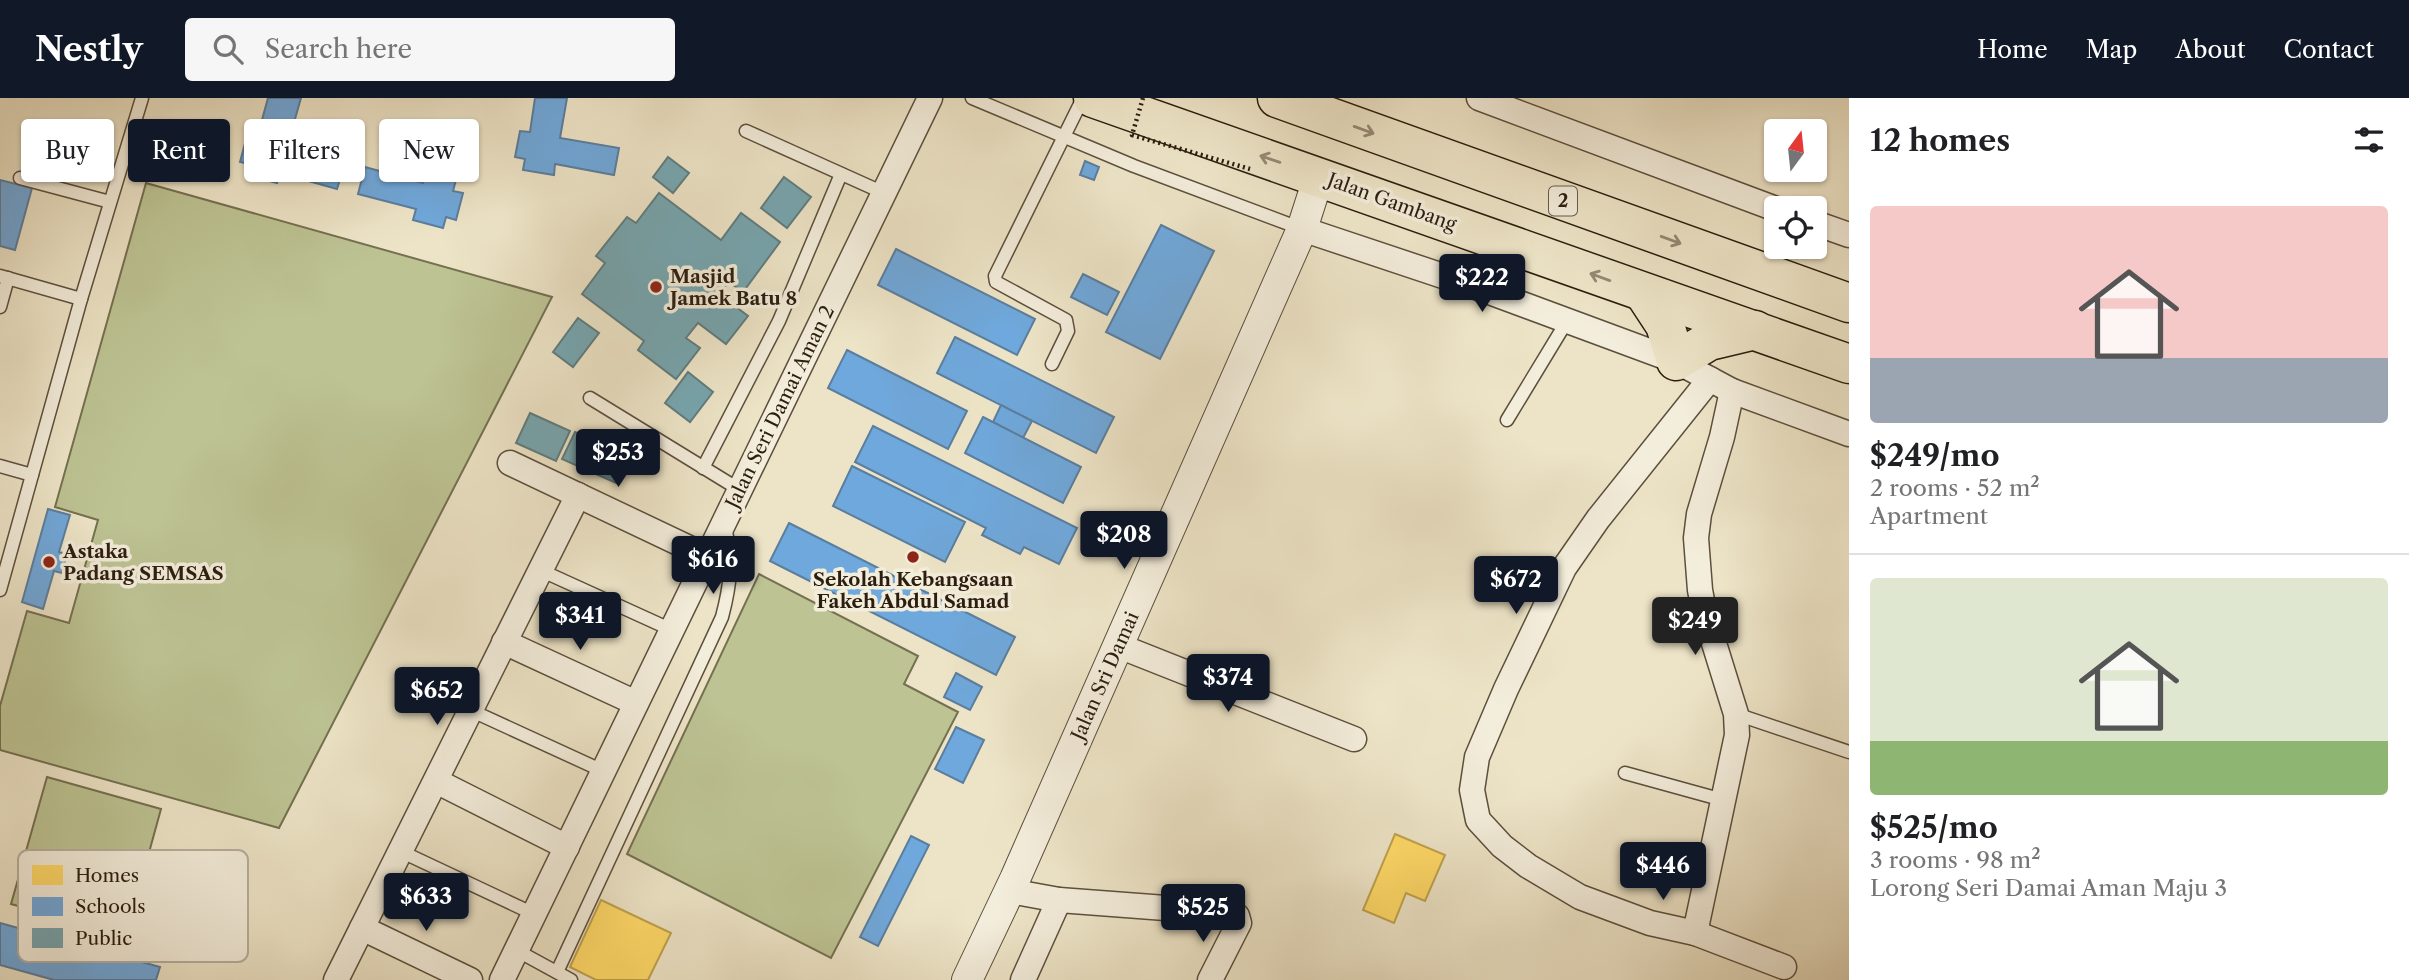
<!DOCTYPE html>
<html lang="en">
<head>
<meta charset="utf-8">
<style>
	body { margin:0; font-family:"Libre Caslon Text",serif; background:#f6f6f6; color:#202124; height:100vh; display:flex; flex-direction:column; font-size:26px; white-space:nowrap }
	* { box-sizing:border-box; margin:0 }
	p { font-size:23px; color:#757577 }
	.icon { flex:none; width:38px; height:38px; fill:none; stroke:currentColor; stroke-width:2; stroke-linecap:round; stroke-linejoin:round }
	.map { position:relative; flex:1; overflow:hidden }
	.details { display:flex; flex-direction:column; background:#fff; width:560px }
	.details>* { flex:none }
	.top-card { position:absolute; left:21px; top:21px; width:665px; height:63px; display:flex; gap:14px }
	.needle { width:46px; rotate:15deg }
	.controls { position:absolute; left:1764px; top:21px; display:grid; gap:14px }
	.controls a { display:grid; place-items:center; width:63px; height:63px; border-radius:7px; background:#fff; box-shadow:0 2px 5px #0004; font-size:35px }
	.price { position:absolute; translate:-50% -60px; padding:0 16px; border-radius:7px; background:#111827; color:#fff; font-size:23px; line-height:46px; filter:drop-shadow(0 2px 4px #0008) }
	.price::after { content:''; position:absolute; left:50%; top:42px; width:21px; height:16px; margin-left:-10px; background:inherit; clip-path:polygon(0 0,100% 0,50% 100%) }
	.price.selected { background:#222; color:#fff }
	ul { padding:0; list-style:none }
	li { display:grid; align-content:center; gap:14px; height:371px; padding:0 21px }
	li+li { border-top:2px solid #e0e0e0 }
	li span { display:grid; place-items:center; height:217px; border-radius:7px; color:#555 }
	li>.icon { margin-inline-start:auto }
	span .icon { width:126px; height:126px; fill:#fffc; stroke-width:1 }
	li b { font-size:30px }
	h2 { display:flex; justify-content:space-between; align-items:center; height:84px; padding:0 21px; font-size:30px }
	.pill { padding:0 24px; border-radius:7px; background:#fff; box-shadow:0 2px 5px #0004; font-size:24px; line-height:63px }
	.pill.selected { background:#111827; color:#fff }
	header { display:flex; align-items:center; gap:42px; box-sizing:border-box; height:98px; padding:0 35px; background:#111827; color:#fff }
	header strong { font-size:33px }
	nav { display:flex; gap:38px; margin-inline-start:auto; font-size:24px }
	.search { width:490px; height:63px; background:#f6f6f6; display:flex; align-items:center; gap:18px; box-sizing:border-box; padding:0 24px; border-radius:7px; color:#757577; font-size:26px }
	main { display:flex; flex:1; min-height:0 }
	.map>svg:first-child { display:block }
	.green { fill:#bdc393; stroke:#747051; stroke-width:2 }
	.homes { fill:#ffd966; stroke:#bfa14c; stroke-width:2 }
	.schools { fill:#6fa8dc; stroke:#5b7e9e; stroke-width:2 }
	.public { fill:#76a5af; stroke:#607c7f; stroke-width:2 }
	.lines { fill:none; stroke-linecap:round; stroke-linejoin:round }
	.service-casing { stroke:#5c4f3d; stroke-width:15 }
	.minor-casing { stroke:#5c4f3d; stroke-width:27 }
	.tertiary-casing { stroke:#5c4f3d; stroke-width:32 }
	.trunk-casing { stroke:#2b1d0f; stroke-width:41 }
	.service { stroke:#f3eddb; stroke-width:12 }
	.minor { stroke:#f3eddb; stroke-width:24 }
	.tertiary { stroke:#f3eddb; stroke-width:30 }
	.trunk { stroke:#ede4c7; stroke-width:38 }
	.path-bridge { stroke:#2b1d0f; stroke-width:4.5; stroke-dasharray:2 3.5; stroke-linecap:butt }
	.oneway { stroke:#968a74 }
	.poi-dot { fill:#8f2418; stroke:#f3eddb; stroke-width:2.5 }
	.labels { text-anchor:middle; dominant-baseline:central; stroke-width:7; stroke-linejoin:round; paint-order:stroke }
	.shield { fill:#f3eddb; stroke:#675b4c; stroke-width:2 }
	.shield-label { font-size:18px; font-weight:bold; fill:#2b1d0f }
	.street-label { font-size:19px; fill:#2b1d0f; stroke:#f3eddb }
	.poi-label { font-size:19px; font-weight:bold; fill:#2b1d0f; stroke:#f3eddb; text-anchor:start }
	.key { fill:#f3eddb; stroke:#b7af9e; stroke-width:2 }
	.key-label { font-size:19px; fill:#2b1d0f }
</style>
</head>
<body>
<header>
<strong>Nestly</strong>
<div class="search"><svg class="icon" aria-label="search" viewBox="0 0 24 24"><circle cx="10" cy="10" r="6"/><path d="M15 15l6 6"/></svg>Search here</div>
<nav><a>Home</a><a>Map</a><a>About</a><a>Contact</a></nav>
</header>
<main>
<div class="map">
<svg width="1849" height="882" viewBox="0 0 1849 882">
	<rect width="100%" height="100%" fill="#ede4c7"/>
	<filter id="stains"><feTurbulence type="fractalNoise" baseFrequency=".00286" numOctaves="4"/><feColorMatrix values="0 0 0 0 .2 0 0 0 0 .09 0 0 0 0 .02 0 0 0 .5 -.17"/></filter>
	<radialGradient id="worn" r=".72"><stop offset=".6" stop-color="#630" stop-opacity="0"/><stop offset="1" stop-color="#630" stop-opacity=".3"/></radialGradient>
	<g class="green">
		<polygon points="146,85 552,199 279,730 0,652 0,608 27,513 69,525 98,422 55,409"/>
		<polygon points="759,476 918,558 904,586 958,614 831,860 627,756"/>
		<polygon points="47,679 161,711 126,838 11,806"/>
	</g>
	<g class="homes">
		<polygon points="1395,736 1445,757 1425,803 1406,795 1394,825 1363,812"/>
		<polygon points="601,802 671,835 648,882 596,882 570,869"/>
	</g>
	<g class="schools">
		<polygon points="268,0 301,0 287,49 345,65 337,91 280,75 277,85 247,77 250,66 240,64 247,38 257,40"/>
		<polygon points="535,0 567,0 560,40 619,50 614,77 555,66 554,77 523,72 525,61 515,59 520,33 530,34"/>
		<polygon points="438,30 468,38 453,93 463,95 456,122 446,119 443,130 413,122 416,111 358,96 365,69 423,85"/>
		<polygon points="1085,63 1099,69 1094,82 1080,77"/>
		<polygon points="0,82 32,90 15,152 0,148"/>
		<polygon points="1161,127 1214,153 1160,261 1106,234"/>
		<polygon points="896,151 1035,221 1017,257 878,187"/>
		<polygon points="1083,176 1119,194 1107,217 1071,199"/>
		<polygon points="955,239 1114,319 1096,355 937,275"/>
		<polygon points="847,252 967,313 948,351 828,290"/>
		<polygon points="1001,307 1032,323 1023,340 993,324"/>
		<polygon points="983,319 1081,369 1063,405 965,355"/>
		<polygon points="873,328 1077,430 1059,466 1024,449 1020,456 982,437 986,430 855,364"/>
		<polygon points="852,368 965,424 945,464 833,408"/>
		<polygon points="48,411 70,417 59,454 67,456 62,475 54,473 43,511 22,504"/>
		<polygon points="789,425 1015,539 996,577 770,463"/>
		<polygon points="956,575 982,589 970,612 944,599"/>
		<polygon points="956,629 984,642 963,685 935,671"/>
		<polygon points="911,738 929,747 878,848 860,839"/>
		<polygon points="0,825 160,869 156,882 54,882 0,867"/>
	</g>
	<g class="public">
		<polygon points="668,59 689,75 673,95 653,79"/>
		<polygon points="784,79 811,99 787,130 761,110"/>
		<polygon points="659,95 721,142 741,115 780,144 743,194 729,184 719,196 748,218 726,246 698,225 686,240 700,250 676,281 638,252 644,243 582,196 605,165 596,158 627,119 636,125"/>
		<polygon points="578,220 599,235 573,269 553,254"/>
		<polygon points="688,274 713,294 690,324 665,305"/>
		<polygon points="530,315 570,333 556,363 516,345"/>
		<polygon points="575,334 628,358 616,385 562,361"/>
	</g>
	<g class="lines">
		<g class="service-casing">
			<g id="service">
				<polyline points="972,0 1134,68 1302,131"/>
				<polyline points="746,33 884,95"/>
				<polyline points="20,80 110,104"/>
				<polyline points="0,178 81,201"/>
				<polyline points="0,209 8,180"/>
				<polyline points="1052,266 1068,233 1066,222 996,184 995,178 1083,0"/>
				<polyline points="590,300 740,392"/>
				<polyline points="1507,322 1567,223"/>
				<polyline points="0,368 32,377"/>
				<polyline points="703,370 779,223 841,76"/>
				<polyline points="540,472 672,532"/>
				<polyline points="0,492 81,201 142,0"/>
				<polyline points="470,612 603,673"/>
				<polyline points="1736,616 1849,654"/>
				<polyline points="1625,675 1723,702"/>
				<polyline points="400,753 534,816"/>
				<polyline points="516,852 571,882"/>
				<path d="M557 874 722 519C731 485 733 463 725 429"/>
			</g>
		</g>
		<g class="minor-casing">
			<g id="minor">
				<polyline points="1479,0 1776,111"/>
				<polyline points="1815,125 1849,137"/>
				<polyline points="1302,131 1476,189 1676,263 1732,293 1849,336"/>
				<polyline points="1710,281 1598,421 1564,470 1506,591 1477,659 1472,692 1478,722 1502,748 1528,768 1580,799 1650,825 1695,835 1784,869"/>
				<polyline points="510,365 708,459"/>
				<polyline points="504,544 636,605"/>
				<polyline points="1119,548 1354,641"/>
				<polyline points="436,683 567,749"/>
				<polyline points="1010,793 1059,802 1232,815 1237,818 1239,825 1210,882"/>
				<polyline points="362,830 470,882"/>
				<polyline points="1695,835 1737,637 1736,616 1704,513 1700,492 1696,440 1699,416 1722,339 1732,293"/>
				<polyline points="336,882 578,397"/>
				<polyline points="502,882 930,0"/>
				<polyline points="1023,882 1059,802"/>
			</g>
		</g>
		<g class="tertiary-casing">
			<polyline id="tertiary" points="967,882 1015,781 1302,131 1319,78"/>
		</g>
		<g class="trunk-casing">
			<g id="trunk">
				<polyline points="1093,0 1849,266"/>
				<polyline points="1277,0 1849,205"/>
				<polyline points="1644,195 1665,227 1676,263 1709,243 1755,232"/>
			</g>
		</g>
		<use href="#service" class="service"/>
		<use href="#minor" class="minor"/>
		<use href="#tertiary" class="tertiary"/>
		<use href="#trunk" class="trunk"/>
		<polyline class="path-bridge" points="1143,0 1132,37 1250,71"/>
	</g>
	<defs><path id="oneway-shaft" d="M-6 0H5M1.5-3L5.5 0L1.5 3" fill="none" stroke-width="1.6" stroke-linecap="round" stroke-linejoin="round" transform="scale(1.75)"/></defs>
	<g class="oneway">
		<use href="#oneway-shaft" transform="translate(1364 32) rotate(20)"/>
		<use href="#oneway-shaft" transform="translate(1270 61) rotate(-161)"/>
		<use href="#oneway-shaft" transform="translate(1671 142) rotate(20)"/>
		<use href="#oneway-shaft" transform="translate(1600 179) rotate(-160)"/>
	</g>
	<g class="poi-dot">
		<circle cx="656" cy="189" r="7"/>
		<circle cx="913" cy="459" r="7"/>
		<circle cx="49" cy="464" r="7"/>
	</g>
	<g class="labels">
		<rect class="shield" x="1549" y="88.5" width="28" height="29" rx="5"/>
		<g class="shield-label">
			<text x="1563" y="103">2</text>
		</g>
		<g class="street-label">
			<text transform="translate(1392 104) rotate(20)">Jalan Gambang</text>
			<text transform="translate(780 309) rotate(-64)">Jalan Seri Damai Aman 2</text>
			<text transform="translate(1105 578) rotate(-66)">Jalan Sri Damai</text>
		</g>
		<g class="poi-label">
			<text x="670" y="178">Masjid<tspan x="670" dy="22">Jamek Batu 8</tspan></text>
			<text x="63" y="453">Astaka<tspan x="63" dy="22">Padang SEMSAS</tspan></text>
			<text x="913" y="481" text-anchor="middle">Sekolah Kebangsaan<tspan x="913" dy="22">Fakeh Abdul Samad</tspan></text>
		</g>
	</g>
	<rect x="18" y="752" width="230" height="112" rx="10" class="key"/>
	<rect x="32" y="767" width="31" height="20" fill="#ffd966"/>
	<rect x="32" y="799" width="31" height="19" fill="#6fa8dc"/>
	<rect x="32" y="830" width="31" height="20" fill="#76a5af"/>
	<g class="key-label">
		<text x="75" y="784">Homes</text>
		<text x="75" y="815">Schools</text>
		<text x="75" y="847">Public</text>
	</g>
	<rect width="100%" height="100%" filter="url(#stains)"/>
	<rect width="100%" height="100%" fill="url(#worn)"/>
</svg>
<div class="controls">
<a><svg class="needle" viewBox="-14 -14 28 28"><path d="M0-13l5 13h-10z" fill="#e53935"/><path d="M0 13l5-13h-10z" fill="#757577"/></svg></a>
<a><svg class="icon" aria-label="locate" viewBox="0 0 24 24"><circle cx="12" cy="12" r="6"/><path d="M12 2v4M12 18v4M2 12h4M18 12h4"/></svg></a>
</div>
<b class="price" style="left:1482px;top:216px">$222</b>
<b class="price" style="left:618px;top:391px">$253</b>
<b class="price" style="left:1124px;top:473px">$208</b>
<b class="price" style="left:713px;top:498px">$616</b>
<b class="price" style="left:1516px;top:518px">$672</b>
<b class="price" style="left:580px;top:554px">$341</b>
<b class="price selected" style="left:1695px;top:559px">$249</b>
<b class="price" style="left:1228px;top:616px">$374</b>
<b class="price" style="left:437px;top:629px">$652</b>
<b class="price" style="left:1663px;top:804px">$446</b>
<b class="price" style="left:426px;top:835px">$633</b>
<b class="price" style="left:1203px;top:846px">$525</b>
<div class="top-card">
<a class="pill">Buy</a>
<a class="pill selected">Rent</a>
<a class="pill">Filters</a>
<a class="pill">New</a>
</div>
</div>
<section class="details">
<h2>12 homes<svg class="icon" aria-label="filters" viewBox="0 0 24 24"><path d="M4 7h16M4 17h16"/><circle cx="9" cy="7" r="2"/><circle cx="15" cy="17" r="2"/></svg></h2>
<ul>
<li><span style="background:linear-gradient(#f6c9c9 70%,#9aa5b1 0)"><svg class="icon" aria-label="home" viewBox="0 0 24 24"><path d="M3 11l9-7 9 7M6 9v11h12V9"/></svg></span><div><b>$249/mo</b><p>2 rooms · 52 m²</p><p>Apartment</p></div></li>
<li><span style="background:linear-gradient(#dfe7d0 75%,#8fb573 0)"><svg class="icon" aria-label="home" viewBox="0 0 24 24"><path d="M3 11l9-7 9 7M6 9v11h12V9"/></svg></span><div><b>$525/mo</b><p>3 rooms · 98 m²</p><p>Lorong Seri Damai Aman Maju 3</p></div></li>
</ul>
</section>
</main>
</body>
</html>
